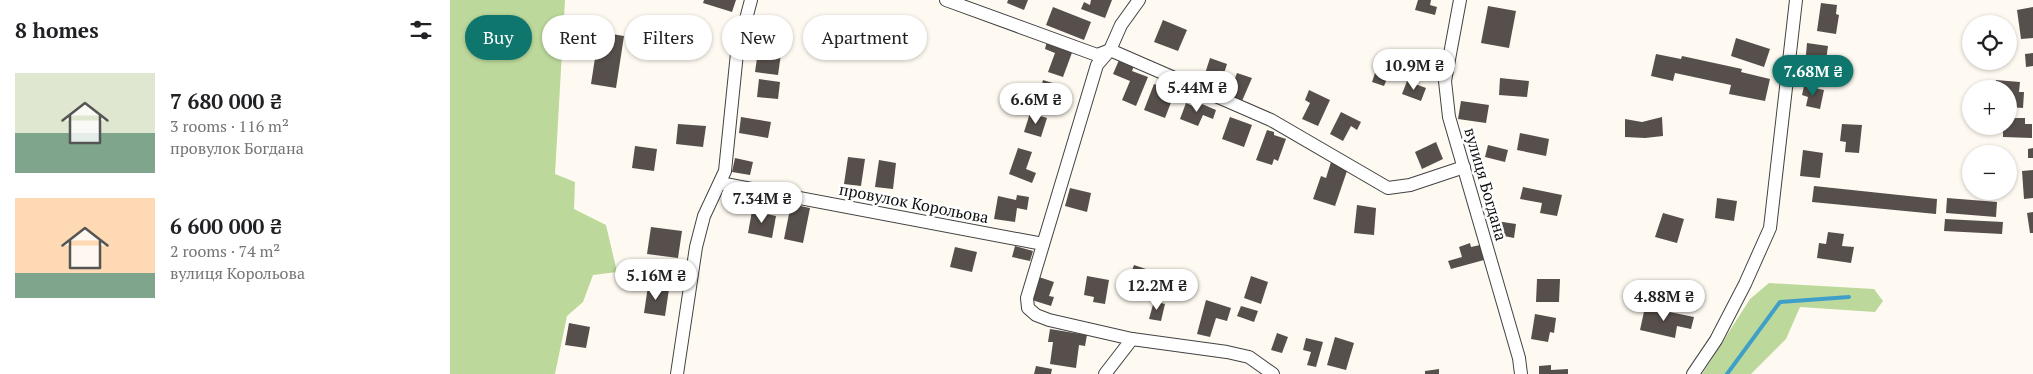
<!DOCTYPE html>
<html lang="en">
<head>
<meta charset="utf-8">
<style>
	body { margin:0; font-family:"PT Serif",serif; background:#f6f6f6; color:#202124; height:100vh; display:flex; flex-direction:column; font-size:19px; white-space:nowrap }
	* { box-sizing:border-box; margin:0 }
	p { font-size:16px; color:#757577 }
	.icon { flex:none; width:28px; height:28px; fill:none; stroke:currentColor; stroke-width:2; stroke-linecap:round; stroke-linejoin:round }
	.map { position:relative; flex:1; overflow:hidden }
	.sheet { display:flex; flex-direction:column; background:#fff; width:450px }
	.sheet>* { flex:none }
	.guide { position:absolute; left:15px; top:15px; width:475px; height:45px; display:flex; gap:10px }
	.controls { position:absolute; left:1512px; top:15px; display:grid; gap:10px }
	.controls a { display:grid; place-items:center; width:55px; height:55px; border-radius:50%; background:#fff; box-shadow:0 1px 4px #0004; font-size:25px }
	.price { position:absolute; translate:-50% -42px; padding:0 11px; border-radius:18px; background:#fff; color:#222; font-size:16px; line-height:32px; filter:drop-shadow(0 1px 2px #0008) }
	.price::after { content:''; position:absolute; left:50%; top:30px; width:15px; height:11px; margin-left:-8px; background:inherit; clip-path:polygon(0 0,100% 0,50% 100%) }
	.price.active { background:#0f766e; color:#fff }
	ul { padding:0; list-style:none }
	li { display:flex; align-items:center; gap:15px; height:125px; padding:0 15px }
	li span { display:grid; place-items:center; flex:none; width:140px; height:100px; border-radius:0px; color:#555 }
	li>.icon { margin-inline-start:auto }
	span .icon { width:60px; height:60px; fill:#fffc; stroke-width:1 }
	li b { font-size:21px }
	h2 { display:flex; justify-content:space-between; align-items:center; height:60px; padding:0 15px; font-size:21px }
	.chip { padding:0 18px; border-radius:22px; background:#fff; box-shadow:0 1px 4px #0004; font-size:18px; line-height:45px }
	.chip.active { background:#0f766e; color:#fff }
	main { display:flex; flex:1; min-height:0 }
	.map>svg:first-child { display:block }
	.forest { fill:#bcd99b }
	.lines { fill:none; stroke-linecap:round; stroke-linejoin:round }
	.stream { stroke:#409fc9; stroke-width:4 }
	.building { fill:#574f4b }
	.minor-casing { stroke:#424242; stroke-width:14 }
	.minor { stroke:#fff; stroke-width:12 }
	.labels { text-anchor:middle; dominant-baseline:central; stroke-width:5; stroke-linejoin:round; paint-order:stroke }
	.street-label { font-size:16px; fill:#0f0f0f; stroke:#fff }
</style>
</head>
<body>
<main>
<section class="sheet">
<h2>8 homes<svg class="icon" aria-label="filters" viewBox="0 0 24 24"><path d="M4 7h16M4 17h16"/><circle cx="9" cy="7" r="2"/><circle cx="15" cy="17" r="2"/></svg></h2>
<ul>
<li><span style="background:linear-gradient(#dfe7d0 60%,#7fa58c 0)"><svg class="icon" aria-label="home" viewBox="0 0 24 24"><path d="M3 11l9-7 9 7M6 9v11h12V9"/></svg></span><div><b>7 680 000 ₴</b><p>3 rooms · 116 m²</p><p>провулок Богдана</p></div></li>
<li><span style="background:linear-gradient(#ffd9b3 75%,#7fa58c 0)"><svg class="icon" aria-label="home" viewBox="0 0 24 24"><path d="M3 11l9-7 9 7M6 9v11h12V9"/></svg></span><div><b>6 600 000 ₴</b><p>2 rooms · 74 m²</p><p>вулиця Корольова</p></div></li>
</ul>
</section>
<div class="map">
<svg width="1583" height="374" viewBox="0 0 1583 374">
	<rect width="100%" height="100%" fill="#fffaf1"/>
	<g class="forest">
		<polygon points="0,0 115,0 105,174 125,182 124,209 156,225 167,272 143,275 133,302 117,316 105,374 0,374"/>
		<polygon points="1319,283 1424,289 1433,301 1425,312 1350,307 1336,339 1301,374 1252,374 1300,299"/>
	</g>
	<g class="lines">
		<polyline class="stream" points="1277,374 1330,302 1399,297"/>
	</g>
	<g class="building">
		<polygon points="254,0 286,0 282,12 253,3"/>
		<polygon points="558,0 578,0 574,10 557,3"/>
		<polygon points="641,0 662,0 655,18 631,9 634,2 640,5"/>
		<polygon points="968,0 981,0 980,5 987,7 985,15 965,10"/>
		<polygon points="1371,3 1387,5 1386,14 1389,15 1386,34 1367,31"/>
		<polygon points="1038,6 1066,11 1059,48 1031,43"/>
		<polygon points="603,7 641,22 634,40 596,25"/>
		<polygon points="1583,7 1583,38 1571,39 1567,10"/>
		<polygon points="713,20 737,30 728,51 704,42"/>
		<polygon points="149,32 174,36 166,88 141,84"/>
		<polygon points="1286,38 1320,49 1314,67 1281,56"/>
		<polygon points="597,41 623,50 613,77 598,72 605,53 595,49"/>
		<polygon points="1357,43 1378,46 1375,68 1355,66"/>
		<polygon points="308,51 331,54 328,75 305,72"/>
		<polygon points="1583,53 1583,66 1576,67 1575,54"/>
		<polygon points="1206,54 1231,59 1232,56 1292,69 1291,72 1320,79 1315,101 1279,94 1281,85 1225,73 1223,81 1201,76"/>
		<polygon points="965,56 981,60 978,74 961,70"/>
		<polygon points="760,58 777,64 770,86 753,80"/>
		<polygon points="669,60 684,66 682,71 698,77 686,106 672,100 680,81 663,74"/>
		<polygon points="928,64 941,69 934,86 922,82"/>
		<polygon points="787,73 802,78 792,101 778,96"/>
		<polygon points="1050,78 1079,81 1077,97 1049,95"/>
		<polygon points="309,79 330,82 328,99 307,97"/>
		<polygon points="593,80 609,85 604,105 588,100"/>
		<polygon points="1546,80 1570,82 1569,92 1574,92 1573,108 1559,107 1559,89 1545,89"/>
		<polygon points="957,81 976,88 971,101 952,94"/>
		<polygon points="704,84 725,92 715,118 694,110"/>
		<polygon points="1354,86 1374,90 1370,109 1356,106 1358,97 1352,95"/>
		<polygon points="859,90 880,100 868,126 852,119 860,103 855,100"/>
		<polygon points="745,101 766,110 763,119 753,115 748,126 730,119 736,103 743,106"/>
		<polygon points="1011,101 1039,105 1036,123 1008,119"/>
		<polygon points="891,112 911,122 907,130 901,126 893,141 880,134"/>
		<polygon points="580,113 597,118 591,137 574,132"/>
		<polygon points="291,117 321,122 318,138 289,133"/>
		<polygon points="780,117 802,125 794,147 772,139"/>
		<polygon points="1212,117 1213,136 1195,138 1175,137 1175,119 1192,122"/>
		<polygon points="1559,118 1575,118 1575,124 1582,124 1582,138 1553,137 1553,126 1559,126"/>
		<polygon points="228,124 256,126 253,147 226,144"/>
		<polygon points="1392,124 1412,125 1409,153 1395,152 1396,142 1390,141"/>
		<polygon points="817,130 824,132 824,135 836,139 828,161 824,159 822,165 806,160"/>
		<polygon points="1070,133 1099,139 1096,156 1067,150"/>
		<polygon points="986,142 993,159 972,169 965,152"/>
		<polygon points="1038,145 1058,150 1055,162 1035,157"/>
		<polygon points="185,146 207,149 204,171 182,168"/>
		<polygon points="568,148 582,152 576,169 586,173 582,183 559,174"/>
		<polygon points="1583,148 1583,158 1578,158 1578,149"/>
		<polygon points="1353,150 1373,153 1370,178 1350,176"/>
		<polygon points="398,157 415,159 411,186 394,184"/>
		<polygon points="285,158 303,162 300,175 282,172"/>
		<polygon points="429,160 446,163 443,189 425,187"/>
		<polygon points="881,162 898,168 885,206 863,199 871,176 876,178"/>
		<polygon points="1583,170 1583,198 1574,199 1572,171"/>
		<polygon points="1364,186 1487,199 1486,214 1362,202"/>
		<polygon points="1073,187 1112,195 1107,216 1090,213 1092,203 1070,199"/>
		<polygon points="620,188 641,193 637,212 615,206"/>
		<polygon points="567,195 579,197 577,210 567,208 565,222 544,219 548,196 566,200"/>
		<polygon points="1267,198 1287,201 1284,221 1265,218"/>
		<polygon points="1497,198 1547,202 1546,217 1496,213"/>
		<polygon points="341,204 360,208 353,243 334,239"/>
		<polygon points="907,205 926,208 924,235 904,233"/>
		<polygon points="302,211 326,216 322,238 298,233"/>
		<polygon points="1583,212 1583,233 1580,233 1577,213"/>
		<polygon points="1213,213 1234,219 1227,243 1205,237"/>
		<polygon points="1495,219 1553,222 1552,234 1494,231"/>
		<polygon points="1046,221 1066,224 1064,238 1044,234"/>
		<polygon points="201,227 232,231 228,258 197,254"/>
		<polygon points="1378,232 1394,234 1392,246 1404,247 1401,263 1367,258 1369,243 1376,244"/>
		<polygon points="1020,243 1021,247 1030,245 1034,260 1001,269 998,261 1012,257 1009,247"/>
		<polygon points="565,246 583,251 580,261 562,257"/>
		<polygon points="505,247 527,252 522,272 500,267"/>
		<polygon points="684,265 702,271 698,282 680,276"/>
		<polygon points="637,276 659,280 655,304 643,302 644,297 634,295"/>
		<polygon points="801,276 818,282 811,304 794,298"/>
		<polygon points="589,277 604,282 599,296 604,297 601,306 582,300"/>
		<polygon points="722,277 739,283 735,296 718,290"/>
		<polygon points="1087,279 1110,279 1109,302 1086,302"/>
		<polygon points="198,286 219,289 215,316 194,313"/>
		<polygon points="756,300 781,308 777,321 766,318 760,337 747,334"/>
		<polygon points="704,301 715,304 711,321 699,319"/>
		<polygon points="791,306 808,311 804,322 787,316"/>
		<polygon points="1195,307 1244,317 1241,329 1227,326 1225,338 1190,330"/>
		<polygon points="1085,314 1106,318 1104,333 1100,332 1098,342 1081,339"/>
		<polygon points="119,323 140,327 136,348 115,345"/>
		<polygon points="600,329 637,335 635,346 629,345 626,368 600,364 603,342 598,342"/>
		<polygon points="827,333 838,337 832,353 821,350"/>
		<polygon points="885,337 904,343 896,370 877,365"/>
		<polygon points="856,338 873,342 866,367 857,365 861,352 853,350"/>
		<polygon points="1101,365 1101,370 1118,369 1118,374 1089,374 1089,366"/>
		<polygon points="586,366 602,369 601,374 584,374"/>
		<polygon points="989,369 989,374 975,374 975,371"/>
	</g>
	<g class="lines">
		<g class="minor-casing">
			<g id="minor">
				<polyline points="496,0 647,55 660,50 821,120 938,188 960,185 1014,167"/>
				<polyline points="689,0 671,25 660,50 647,65 577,298 578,308 586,315 599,320 682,339 777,352 799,357 823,374"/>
				<polyline points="1010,0 995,81 999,117 1069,358 1071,374"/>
				<polyline points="270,183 593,244"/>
				<polyline points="227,374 246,247 254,216 275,171 287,53 301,0"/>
				<polyline points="655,374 682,339"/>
				<polyline points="1243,374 1266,340 1295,284 1320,228 1346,0"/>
			</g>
		</g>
		<use href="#minor" class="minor"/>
	</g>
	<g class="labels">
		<g class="street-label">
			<text transform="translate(1036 184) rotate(74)">вулиця Богдана</text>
			<text transform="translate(464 203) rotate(11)">провулок Корольова</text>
		</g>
	</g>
</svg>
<div class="controls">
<a><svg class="icon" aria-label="locate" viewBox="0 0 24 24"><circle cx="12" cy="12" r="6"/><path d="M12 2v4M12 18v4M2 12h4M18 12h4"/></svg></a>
<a>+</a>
<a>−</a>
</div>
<b class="price" style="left:964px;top:91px">10.9M ₴</b>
<b class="price active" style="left:1363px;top:97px">7.68M ₴</b>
<b class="price" style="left:747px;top:113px">5.44M ₴</b>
<b class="price" style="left:586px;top:125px">6.6M ₴</b>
<b class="price" style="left:312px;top:224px">7.34M ₴</b>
<b class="price" style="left:206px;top:301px">5.16M ₴</b>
<b class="price" style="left:707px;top:311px">12.2M ₴</b>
<b class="price" style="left:1214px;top:322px">4.88M ₴</b>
<div class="guide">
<a class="chip active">Buy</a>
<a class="chip">Rent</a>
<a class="chip">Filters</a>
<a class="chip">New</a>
<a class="chip">Apartment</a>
</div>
</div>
</main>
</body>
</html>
